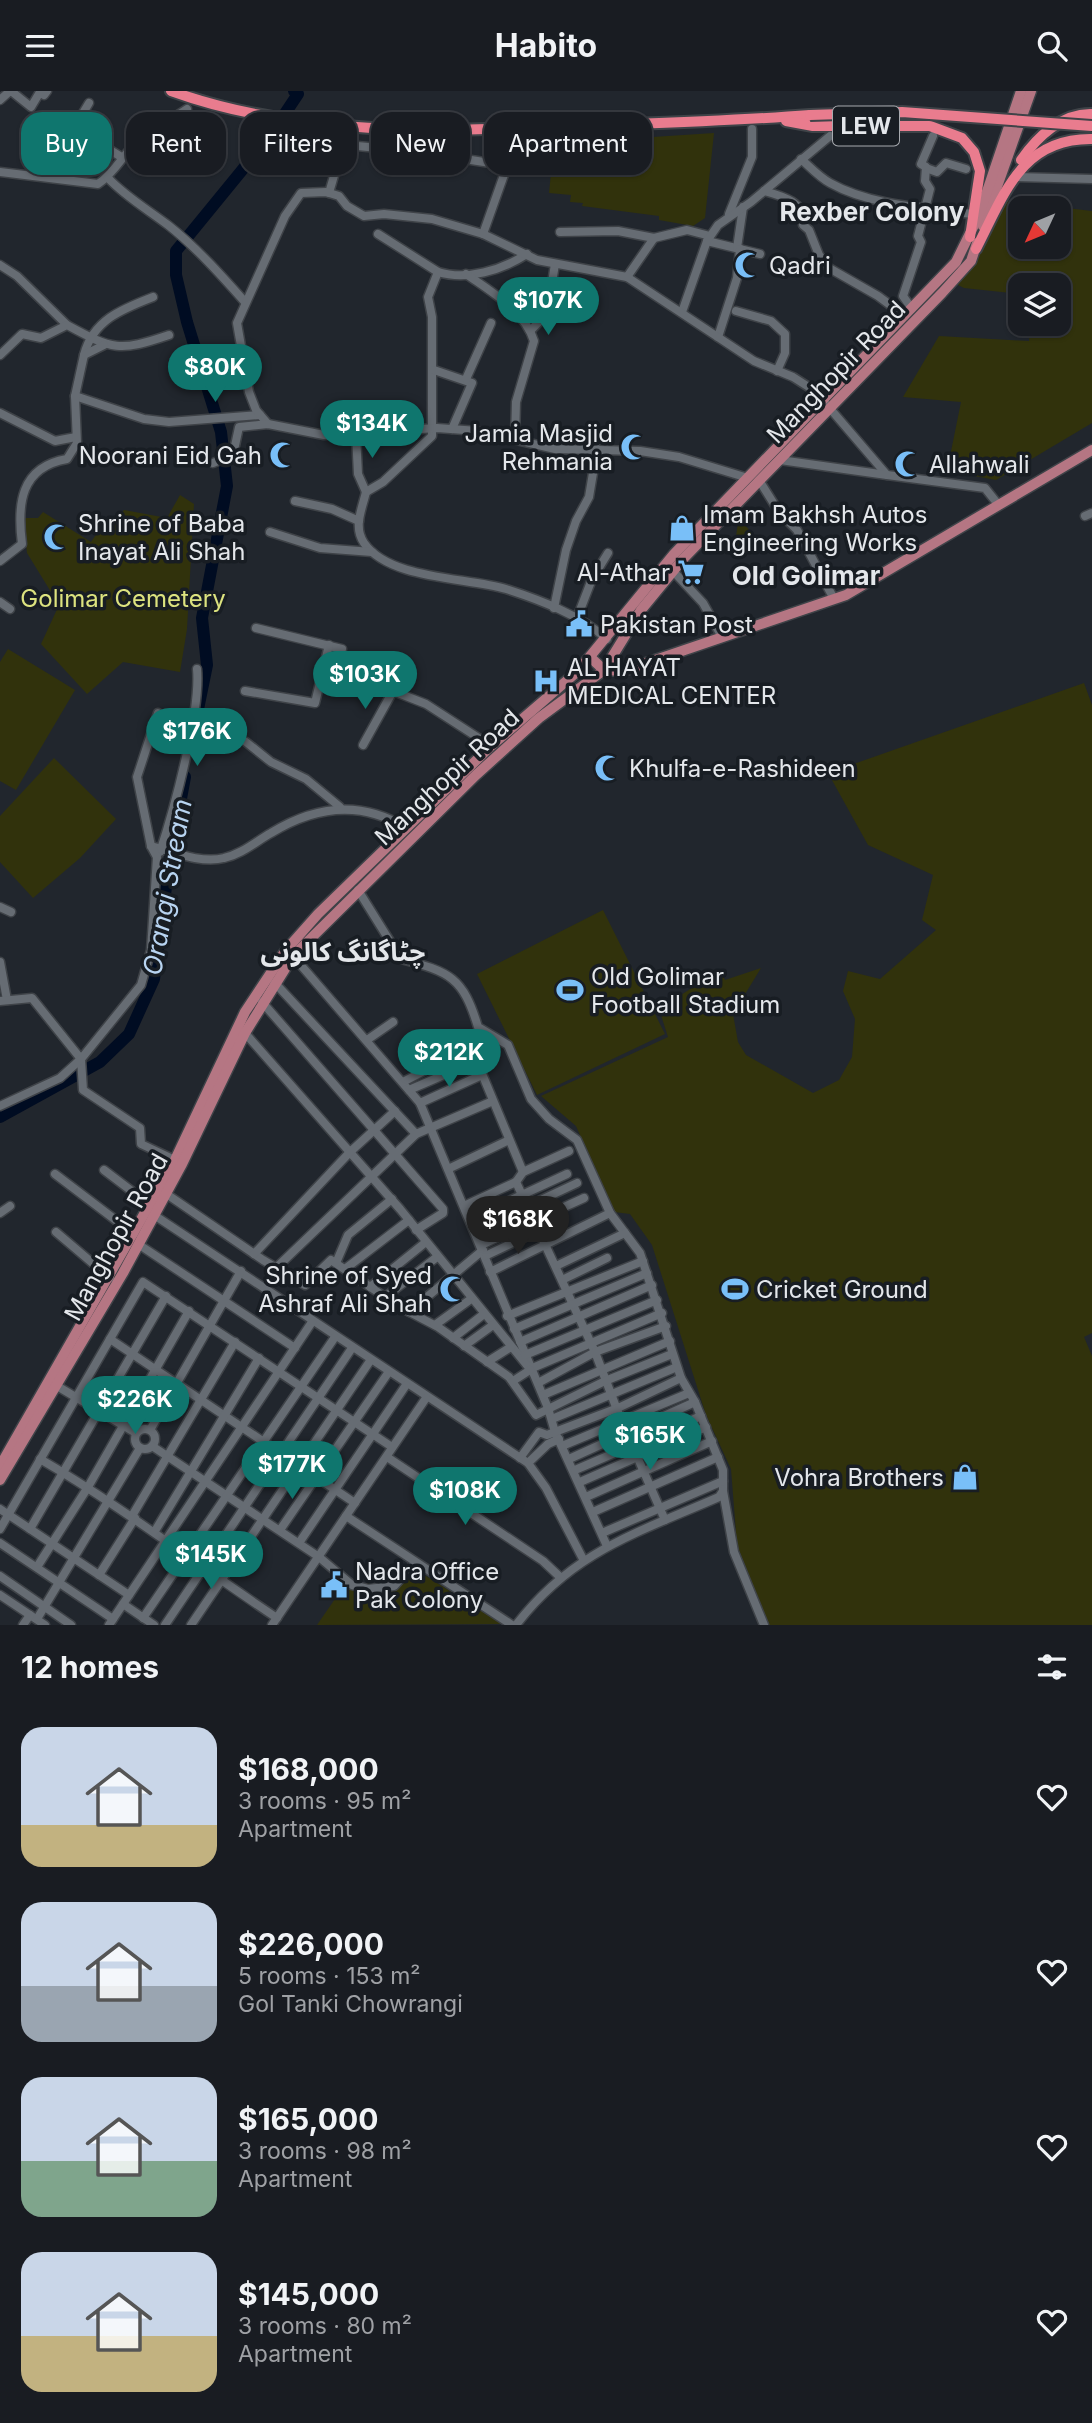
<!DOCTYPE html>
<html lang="en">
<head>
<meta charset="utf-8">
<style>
	body { margin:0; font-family:Inter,"Noto Sans Arabic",sans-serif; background:#22252a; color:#f1f3f6; height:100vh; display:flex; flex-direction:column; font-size:26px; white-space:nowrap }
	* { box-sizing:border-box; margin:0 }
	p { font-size:23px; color:#9fa1a5 }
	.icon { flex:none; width:38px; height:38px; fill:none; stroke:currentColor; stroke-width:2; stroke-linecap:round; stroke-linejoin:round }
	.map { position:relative; height:1534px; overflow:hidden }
	.details { display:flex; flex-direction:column; background:#191c22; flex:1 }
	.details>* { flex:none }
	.top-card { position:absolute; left:21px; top:21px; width:700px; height:63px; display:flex; gap:14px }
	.needle { width:46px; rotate:226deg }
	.tools { position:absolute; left:1008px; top:105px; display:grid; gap:14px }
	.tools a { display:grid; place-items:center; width:63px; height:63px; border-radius:14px; background:#191c22; box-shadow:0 2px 5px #0004,0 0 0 2px #373a40; font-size:35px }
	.price { position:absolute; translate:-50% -60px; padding:0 16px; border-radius:24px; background:#0f766e; color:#fff; font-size:23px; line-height:46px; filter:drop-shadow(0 2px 4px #0008) }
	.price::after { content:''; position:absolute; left:50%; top:42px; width:21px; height:16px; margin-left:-10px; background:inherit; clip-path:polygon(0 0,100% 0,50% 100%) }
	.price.active { background:#222; color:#fff }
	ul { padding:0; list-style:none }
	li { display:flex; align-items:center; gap:21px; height:175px; padding:0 21px }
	li span { display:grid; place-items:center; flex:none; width:196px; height:140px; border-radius:21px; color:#555 }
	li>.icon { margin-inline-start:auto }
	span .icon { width:84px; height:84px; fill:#fffc; stroke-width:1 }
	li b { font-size:30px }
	h2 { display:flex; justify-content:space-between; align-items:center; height:84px; padding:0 21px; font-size:30px }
	.chip { padding:0 24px; border-radius:21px; background:#191c22; box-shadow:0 2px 5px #0004,0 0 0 2px #373a40; font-size:24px; line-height:63px }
	.chip.active { background:#0f766e; color:#fff }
	header { display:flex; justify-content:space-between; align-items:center; height:91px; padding:0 21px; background:#191c22; font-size:32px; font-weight:700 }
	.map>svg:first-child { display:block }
	.green { fill:#31320c; fill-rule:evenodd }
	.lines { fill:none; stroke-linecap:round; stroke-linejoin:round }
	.river { stroke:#000c22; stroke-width:12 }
	.minor-casing { stroke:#3f4348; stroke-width:11 }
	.major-casing { stroke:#3f4348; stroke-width:13 }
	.highway-casing { stroke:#3f4348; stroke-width:14 }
	.minor { stroke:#666c73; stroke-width:8 }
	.major { stroke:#b57683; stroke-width:10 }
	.highway { stroke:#e97c8e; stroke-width:10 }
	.highway-bridge-casing { stroke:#3f4348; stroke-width:14; stroke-linecap:butt }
	.highway-bridge { stroke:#e97c8e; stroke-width:10 }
	.labels { text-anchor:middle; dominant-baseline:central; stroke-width:7; stroke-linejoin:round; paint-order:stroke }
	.shield { fill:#181d23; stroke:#a7aaaf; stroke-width:2 }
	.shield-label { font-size:23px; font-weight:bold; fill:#e4e7eb }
	.poi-label { font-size:24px; fill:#e4e7eb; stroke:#181d23; text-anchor:start }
	.street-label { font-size:24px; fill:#e4e7eb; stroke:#181d23 }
	.park-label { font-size:24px; fill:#dde37f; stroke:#181d23 }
	.neighbourhood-label { font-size:26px; font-weight:bold; fill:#e4e7eb; stroke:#181d23 }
	.water-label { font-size:26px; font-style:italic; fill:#b8d4f1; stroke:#181d23 }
</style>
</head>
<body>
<header><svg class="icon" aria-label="menu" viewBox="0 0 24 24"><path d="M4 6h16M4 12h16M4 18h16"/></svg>Habito<svg class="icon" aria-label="search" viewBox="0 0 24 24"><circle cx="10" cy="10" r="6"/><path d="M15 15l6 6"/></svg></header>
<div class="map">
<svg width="1092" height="1534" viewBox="0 0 1092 1534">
	<rect width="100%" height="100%" fill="#21262d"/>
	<g class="green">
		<polygon points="714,42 705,127 693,135 659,129 659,125 582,115 583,112 570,111 571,104 549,102 553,62 560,62 561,52"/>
		<path d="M1000 109 1092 120V332L996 389 947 380 961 311 903 306 939 245 1029 250 1030 233H1059V194H1020V203L964 197 952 191 971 170ZM1020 117H1059V156H1020Z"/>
		<polygon points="180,404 194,413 187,538 180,581 123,571 87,603 41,553 59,514 27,462 23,427 38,427 43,421 91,451 104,432 114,431 124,419 167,427"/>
		<polygon points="738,432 741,435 743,432 753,443 739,457 735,452"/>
		<polygon points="8,558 75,599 16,699 0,690 0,571"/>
		<polygon points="1084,592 1092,614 1092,1242 1084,1246 1092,1265 1092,1534 769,1534 737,1454 731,1378 706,1324 652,1154 630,1123 614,1121 576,1035 541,1005 668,946 659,918 720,879 725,889 761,877 733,923 738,951 746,964 813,1002 839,989 852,966 855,928 843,900 848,880 880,888 936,839 922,829 933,784 868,754 828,682"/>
		<polygon points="54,667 116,728 80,767 33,807 0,771 0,725"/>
		<polygon points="603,819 665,943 537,1004 477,883"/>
		<polygon points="407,1473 502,1533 317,1534 346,1492 394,1493"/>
	</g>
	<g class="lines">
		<g class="river">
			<polyline points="197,623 207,574 202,527 227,395 221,341 187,231 176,184 176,160 270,45 298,3 294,0"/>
			<polyline points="0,1026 100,971 129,943 154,888 169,773 185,686"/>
		</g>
		<g class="minor-casing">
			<g id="minor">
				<polyline points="11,0 31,16 40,1 44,4 47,0"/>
				<polyline points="0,9 10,0"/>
				<polyline points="89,12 74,37 123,67"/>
				<path d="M801 68C810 76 819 86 830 92 871 115 927 117 973 123"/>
				<polyline points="926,77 937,81 946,72 966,78"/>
				<path d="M0 81 98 93C118 80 128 53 149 41 161 33 174 27 187 18"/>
				<polyline points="1015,86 1092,88"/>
				<path d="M108 87C126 106 147 118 168 134 196 156 221 184 245 211"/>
				<path d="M764 100C783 105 807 112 803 134L809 139 819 164 829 177 878 205 905 225"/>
				<polyline points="329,102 342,57 347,54 420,61 503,74 505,81 483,143"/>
				<polyline points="729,123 752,66 752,38"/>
				<polyline points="560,141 618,140 654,147"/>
				<polyline points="378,143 438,181"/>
				<polyline points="707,150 760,163"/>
				<polyline points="737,157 743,116"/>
				<path d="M527 163C502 179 467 190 438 181L428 206 432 226V345L383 391 366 401C362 418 353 436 364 452 390 489 466 486 506 498 540 509 580 524 607 548"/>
				<polyline points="0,174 17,185 67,234"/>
				<path d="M466 183C490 200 525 220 534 250L516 311 515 348"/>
				<polyline points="627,186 654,147 687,139 710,145"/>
				<polyline points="912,218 903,205 921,151 918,145 930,98 925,90 926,76 921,73 933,45"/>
				<polyline points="736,220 771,230 785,243 785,262 777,280"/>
				<polyline points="682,221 707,150 718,134 751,111 830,45"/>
				<polyline points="530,240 547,223 555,173"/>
				<polyline points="718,246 737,187 740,158"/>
				<path d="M0 264 22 243 41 247 67 234C113 259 119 261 169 244"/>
				<path d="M84 264C93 229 122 218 153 206"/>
				<polyline points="434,279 472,292 452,338"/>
				<polyline points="466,288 491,232"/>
				<polyline points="75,305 144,328 169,331 260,324"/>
				<polyline points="0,322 55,350 76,346"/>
				<polyline points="268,333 256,319 249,301 237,232 285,125 301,102 326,101 339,105 347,115 364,125 384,123 432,128 483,143 537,169 627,186 754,270 793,286 815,300 887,384 985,397 997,412"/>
				<polyline points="356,343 358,383 366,401"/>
				<polyline points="780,369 887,384"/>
				<polyline points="213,372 233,364 239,336 268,333 324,344 437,337 478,340 555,358 640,360 679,366 748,387"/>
				<polyline points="759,389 779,421 797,439 834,508"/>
				<polyline points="295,410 332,418 359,430"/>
				<polyline points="1085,425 1092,422"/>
				<polyline points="270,441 320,457 372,461"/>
				<path d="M0 470 22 453C17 414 20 376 67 368L77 352 75 305 84 264 104 254"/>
				<polyline points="673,480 703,512 722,546"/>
				<polyline points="0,511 10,518"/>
				<polyline points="554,517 566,459 576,430 589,406 597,358"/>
				<polyline points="577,527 592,488 608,462"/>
				<polyline points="256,537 342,558 335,577"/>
				<polyline points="324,573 426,613 491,655"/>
				<polyline points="245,600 315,612 329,554"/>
				<polyline points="246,651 271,671 306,688 340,716"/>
				<polyline points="363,654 393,600"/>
				<path d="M151 755C173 761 202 773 224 767 242 763 255 751 271 742 315 715 361 709 406 737"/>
				<path d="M160 761C174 719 201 620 197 578"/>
				<path d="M358 799 401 868C450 881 463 886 478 936L508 954 531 1008 549 1028 577 1049 610 1122 640 1162 681 1287 695 1311 723 1379V1400L719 1406C637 1442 573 1460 516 1534"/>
				<polyline points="0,816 11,821"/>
				<polyline points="293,865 420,1012 548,1317 555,1341 607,1455"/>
				<polyline points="0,871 7,909"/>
				<polyline points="274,891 416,1043"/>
				<polyline points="0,910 32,907 81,968 83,999 140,1037 141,1053 175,1069"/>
				<polyline points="262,911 443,1118 443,1122 416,1139"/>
				<polyline points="245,942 400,1118 530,1278 662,1222"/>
				<polyline points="485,943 484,953 473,961 523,1081"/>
				<polyline points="367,949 393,931"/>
				<polyline points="403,991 460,961 473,961"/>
				<polyline points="409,999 476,970"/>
				<polyline points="420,1012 482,984"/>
				<polyline points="0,1015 60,987 81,968 141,894 151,859 157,766 151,755 137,686 158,622"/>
				<polyline points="569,1060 523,1081 516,1091 595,1261 621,1329 665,1429"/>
				<polyline points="448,1078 509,1049"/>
				<polyline points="104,1079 150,1114"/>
				<polyline points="55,1083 134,1143"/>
				<polyline points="165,1102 263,1169 305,1194 331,1169 398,1215 438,1236 509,1286 536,1324 605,1290 672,1263"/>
				<polyline points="464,1115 516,1091"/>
				<polyline points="0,1122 10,1115"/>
				<polyline points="154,1124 528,1372 546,1397 583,1468"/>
				<polyline points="470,1128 567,1083"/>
				<polyline points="475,1140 577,1092"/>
				<polyline points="56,1141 110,1187"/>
				<polyline points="138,1153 295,1257"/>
				<polyline points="481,1154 584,1107"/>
				<polyline points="254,1163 350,1061 395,1020"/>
				<polyline points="485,1165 540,1139"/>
				<polyline points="336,1172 348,1144 392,1108"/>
				<polyline points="556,1175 625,1142"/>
				<polyline points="276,1177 416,1043 493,1010"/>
				<polyline points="345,1178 409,1129"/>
				<polyline points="490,1181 610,1122"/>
				<polyline points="562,1189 607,1167"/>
				<polyline points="370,1196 426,1151"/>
				<polyline points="385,1206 437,1166"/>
				<polyline points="409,1221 483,1159"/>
				<polyline points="507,1225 643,1170"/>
				<polyline points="435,1234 471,1208"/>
				<polyline points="514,1238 647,1182"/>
				<polyline points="453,1247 484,1223"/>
				<polyline points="110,1248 355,1412"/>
				<polyline points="520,1251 652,1194"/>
				<polyline points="464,1255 493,1234"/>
				<polyline points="525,1264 657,1209"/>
				<polyline points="487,1271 511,1256"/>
				<polyline points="513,1290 530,1279"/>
				<polyline points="52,1292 136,1342"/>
				<polyline points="538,1292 595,1261 666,1235"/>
				<polyline points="543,1304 670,1250"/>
				<polyline points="552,1328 677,1276"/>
				<circle cx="145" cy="1348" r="10"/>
				<polyline points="150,1339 241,1180"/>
				<polyline points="152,1355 319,1466 352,1494 368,1498 394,1495 415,1472"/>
				<polyline points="562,1355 689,1302"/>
				<polyline points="387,1366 543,1470 560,1486"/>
				<polyline points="520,1367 539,1341 547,1344 618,1317 681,1287"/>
				<path d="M40 1368C123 1416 197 1474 277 1527"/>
				<polyline points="569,1368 695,1311"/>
				<polyline points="528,1372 548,1353 559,1348"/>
				<polyline points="575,1379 701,1325"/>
				<polyline points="580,1391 706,1336"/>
				<polyline points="723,1400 734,1461 764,1534"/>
				<polyline points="586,1406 712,1350"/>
				<polyline points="0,1418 129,1504"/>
				<polyline points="593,1421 718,1366"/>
				<polyline points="132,1425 235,1251"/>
				<polyline points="346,1425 512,1534"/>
				<polyline points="0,1438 143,1191 392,1356"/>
				<polyline points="30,1438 166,1205"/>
				<polyline points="280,1439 388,1282"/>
				<polyline points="155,1440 259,1267"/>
				<polyline points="602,1442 723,1390"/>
				<polyline points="0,1452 113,1528"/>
				<polyline points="299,1452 406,1294"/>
				<polyline points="37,1476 88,1396 189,1220"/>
				<polyline points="99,1484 135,1427"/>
				<polyline points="0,1485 71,1534"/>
				<polyline points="0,1504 45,1534"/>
				<polyline points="123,1513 154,1534"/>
				<polyline points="143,1527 335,1246"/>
				<polyline points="37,1528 140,1357"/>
				<polyline points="23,1534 30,1524"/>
				<polyline points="109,1534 312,1231"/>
				<polyline points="165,1534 352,1257"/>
				<polyline points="191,1534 370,1270"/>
				<polyline points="272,1534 426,1307"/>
			</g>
		</g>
		<g class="major-casing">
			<g id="major">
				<polyline points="983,135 1031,0"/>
				<polyline points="591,567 604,579 623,580 846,504 1092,359"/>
				<polyline points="0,1375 175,1069 245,921 286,859 318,823 491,655 578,580 674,463 956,171 979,124 1021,0"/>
				<polyline points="0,1389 123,1182 182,1073 245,942 293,865 476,684 539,627 604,579 641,519 683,468 942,202 971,170 977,152"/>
			</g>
		</g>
		<g class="highway-casing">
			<g id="highway">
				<path d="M171 0C301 47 446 40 581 35 658 32 734 30 810 24"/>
				<polyline points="786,30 813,35 930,35 962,47 974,61 980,80 970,146"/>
				<path d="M1021 69C1037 46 1062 22 1092 23"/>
				<path d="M976 158C1004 104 1021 47 1092 48"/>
			</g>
		</g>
		<use href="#minor" class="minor"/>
		<use href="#major" class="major"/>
		<use href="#highway" class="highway"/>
		<g class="highway-bridge-casing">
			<polyline id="highway-bridge" points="810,24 902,21 1092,35"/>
		</g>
		<use href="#highway-bridge" class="highway-bridge"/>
	</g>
	<defs>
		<g id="mosque-bare" transform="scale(2.1)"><path d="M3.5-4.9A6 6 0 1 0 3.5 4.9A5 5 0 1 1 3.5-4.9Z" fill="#79bff8" stroke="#181d23" stroke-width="2.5" paint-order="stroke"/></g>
		<g id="shop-bare" transform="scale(2.1)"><path d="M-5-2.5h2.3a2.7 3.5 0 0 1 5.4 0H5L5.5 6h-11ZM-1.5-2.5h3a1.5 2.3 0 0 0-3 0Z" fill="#79bff8" stroke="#181d23" stroke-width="2.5" paint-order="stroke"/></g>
		<g id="supermarket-bare" transform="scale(2.1)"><path d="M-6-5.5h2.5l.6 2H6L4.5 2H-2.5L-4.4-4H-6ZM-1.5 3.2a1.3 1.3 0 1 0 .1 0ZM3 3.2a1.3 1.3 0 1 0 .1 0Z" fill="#79bff8" stroke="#181d23" stroke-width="2.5" paint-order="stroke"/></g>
		<g id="civic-bare" transform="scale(2.1)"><path d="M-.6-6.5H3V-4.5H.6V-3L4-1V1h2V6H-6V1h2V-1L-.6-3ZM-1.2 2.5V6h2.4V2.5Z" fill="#79bff8" stroke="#181d23" stroke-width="2.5" paint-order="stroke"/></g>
		<g id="hospital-bare" transform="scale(2.1)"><path d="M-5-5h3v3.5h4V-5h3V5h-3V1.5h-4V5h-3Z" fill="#79bff8" stroke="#181d23" stroke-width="2.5" paint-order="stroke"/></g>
		<g id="stadium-bare" transform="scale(2.1)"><path d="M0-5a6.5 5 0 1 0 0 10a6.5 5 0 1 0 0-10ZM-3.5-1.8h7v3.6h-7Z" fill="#79bff8" stroke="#181d23" stroke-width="2.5" paint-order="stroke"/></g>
	</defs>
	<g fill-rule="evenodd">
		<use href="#mosque-bare" x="748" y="174"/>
		<use href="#mosque-bare" x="634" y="356"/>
		<use href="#mosque-bare" x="283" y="364"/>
		<use href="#mosque-bare" x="908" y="373"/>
		<use href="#shop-bare" x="682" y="437"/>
		<use href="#mosque-bare" x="57" y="446"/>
		<use href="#supermarket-bare" x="691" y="481"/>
		<use href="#civic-bare" x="579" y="533"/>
		<use href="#hospital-bare" x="546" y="590"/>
		<use href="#mosque-bare" x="608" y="677"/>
		<use href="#stadium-bare" x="570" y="899"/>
		<use href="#mosque-bare" x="453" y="1198"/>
		<use href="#stadium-bare" x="735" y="1198"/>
		<use href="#shop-bare" x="965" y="1386"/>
		<use href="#civic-bare" x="334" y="1494"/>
	</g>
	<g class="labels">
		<rect class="shield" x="833" y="15.5" width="66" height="39" rx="5"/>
		<g class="shield-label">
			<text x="866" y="35">LEW</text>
		</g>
		<g class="poi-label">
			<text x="769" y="174">Qadri</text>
			<text x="613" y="342" text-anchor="end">Jamia Masjid<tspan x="613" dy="28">Rehmania</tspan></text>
			<text x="262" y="364" text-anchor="end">Noorani Eid Gah</text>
			<text x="929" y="373">Allahwali</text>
			<text x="703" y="423">Imam Bakhsh Autos<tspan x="703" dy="28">Engineering Works</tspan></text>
			<text x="78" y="432">Shrine of Baba<tspan x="78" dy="28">Inayat Ali Shah</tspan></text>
			<text x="670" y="481" text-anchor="end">Al-Athar</text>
			<text x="600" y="533">Pakistan Post</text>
			<text x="567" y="576">AL HAYAT<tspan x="567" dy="28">MEDICAL CENTER</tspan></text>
			<text x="629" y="677">Khulfa-e-Rashideen</text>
			<text x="591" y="885">Old Golimar<tspan x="591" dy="28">Football Stadium</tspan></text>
			<text x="432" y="1184" text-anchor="end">Shrine of Syed<tspan x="432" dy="28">Ashraf Ali Shah</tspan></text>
			<text x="756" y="1198">Cricket Ground</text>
			<text x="944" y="1386" text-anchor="end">Vohra Brothers</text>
			<text x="355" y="1480">Nadra Office<tspan x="355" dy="28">Pak Colony</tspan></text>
		</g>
		<g class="street-label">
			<text transform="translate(836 281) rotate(-46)">Manghopir Road</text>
			<text transform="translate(447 686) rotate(-43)">Manghopir Road</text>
			<text transform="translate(116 1146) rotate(-61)">Manghopir Road</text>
		</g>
		<g class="park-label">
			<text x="123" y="507">Golimar Cemetery</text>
		</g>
		<g class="neighbourhood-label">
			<text x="872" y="120">Rexber Colony</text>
			<text x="806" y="484">Old Golimar</text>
			<text x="343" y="860">چٹاگانگ کالونی</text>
		</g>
		<g class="water-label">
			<text transform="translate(167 796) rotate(-80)">Orangi Stream</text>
		</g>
	</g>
</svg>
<div class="tools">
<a><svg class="needle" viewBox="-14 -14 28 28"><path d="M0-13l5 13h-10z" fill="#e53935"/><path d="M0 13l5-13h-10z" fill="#9fa1a5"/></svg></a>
<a><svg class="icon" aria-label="layers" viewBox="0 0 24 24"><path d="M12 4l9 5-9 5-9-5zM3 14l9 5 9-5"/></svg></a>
</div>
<b class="price" style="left:548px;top:246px">$107K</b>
<b class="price" style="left:215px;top:313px">$80K</b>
<b class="price" style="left:372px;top:369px">$134K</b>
<b class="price" style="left:365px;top:620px">$103K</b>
<b class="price" style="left:197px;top:677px">$176K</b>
<b class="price" style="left:449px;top:998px">$212K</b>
<b class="price active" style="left:518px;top:1165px">$168K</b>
<b class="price" style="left:135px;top:1345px">$226K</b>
<b class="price" style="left:650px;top:1381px">$165K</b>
<b class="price" style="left:292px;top:1410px">$177K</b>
<b class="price" style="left:465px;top:1436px">$108K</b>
<b class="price" style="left:211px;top:1500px">$145K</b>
<div class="top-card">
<a class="chip active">Buy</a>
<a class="chip">Rent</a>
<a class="chip">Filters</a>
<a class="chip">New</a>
<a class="chip">Apartment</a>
</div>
</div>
<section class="details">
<h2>12 homes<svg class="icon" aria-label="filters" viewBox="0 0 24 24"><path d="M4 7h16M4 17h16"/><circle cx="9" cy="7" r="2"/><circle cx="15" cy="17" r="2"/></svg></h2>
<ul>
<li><span style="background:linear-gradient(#c9d6e8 70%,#c2b280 0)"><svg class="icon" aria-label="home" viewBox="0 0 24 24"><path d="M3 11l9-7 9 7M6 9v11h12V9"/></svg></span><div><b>$168,000</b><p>3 rooms · 95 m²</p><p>Apartment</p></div><svg class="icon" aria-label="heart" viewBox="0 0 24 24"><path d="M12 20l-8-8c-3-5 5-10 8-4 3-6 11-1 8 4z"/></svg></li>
<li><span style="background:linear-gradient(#c9d6e8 60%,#9aa5b1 0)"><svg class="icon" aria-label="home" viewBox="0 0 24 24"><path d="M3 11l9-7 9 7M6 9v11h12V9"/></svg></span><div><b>$226,000</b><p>5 rooms · 153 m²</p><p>Gol Tanki Chowrangi</p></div><svg class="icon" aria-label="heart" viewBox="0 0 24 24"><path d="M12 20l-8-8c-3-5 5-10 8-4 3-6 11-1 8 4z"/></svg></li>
<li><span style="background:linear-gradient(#c9d6e8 60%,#7fa58c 0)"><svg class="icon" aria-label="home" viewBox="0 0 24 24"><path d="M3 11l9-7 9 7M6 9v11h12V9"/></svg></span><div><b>$165,000</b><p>3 rooms · 98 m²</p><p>Apartment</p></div><svg class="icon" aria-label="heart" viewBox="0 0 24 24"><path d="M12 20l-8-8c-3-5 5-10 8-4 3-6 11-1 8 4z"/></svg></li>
<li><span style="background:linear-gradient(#c9d6e8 60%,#c2b280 0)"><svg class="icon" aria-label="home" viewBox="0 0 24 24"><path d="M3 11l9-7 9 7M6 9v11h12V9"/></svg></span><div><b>$145,000</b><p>3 rooms · 80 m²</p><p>Apartment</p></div><svg class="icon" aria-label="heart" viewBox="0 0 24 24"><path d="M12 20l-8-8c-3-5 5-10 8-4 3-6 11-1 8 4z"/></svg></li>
</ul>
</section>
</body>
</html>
